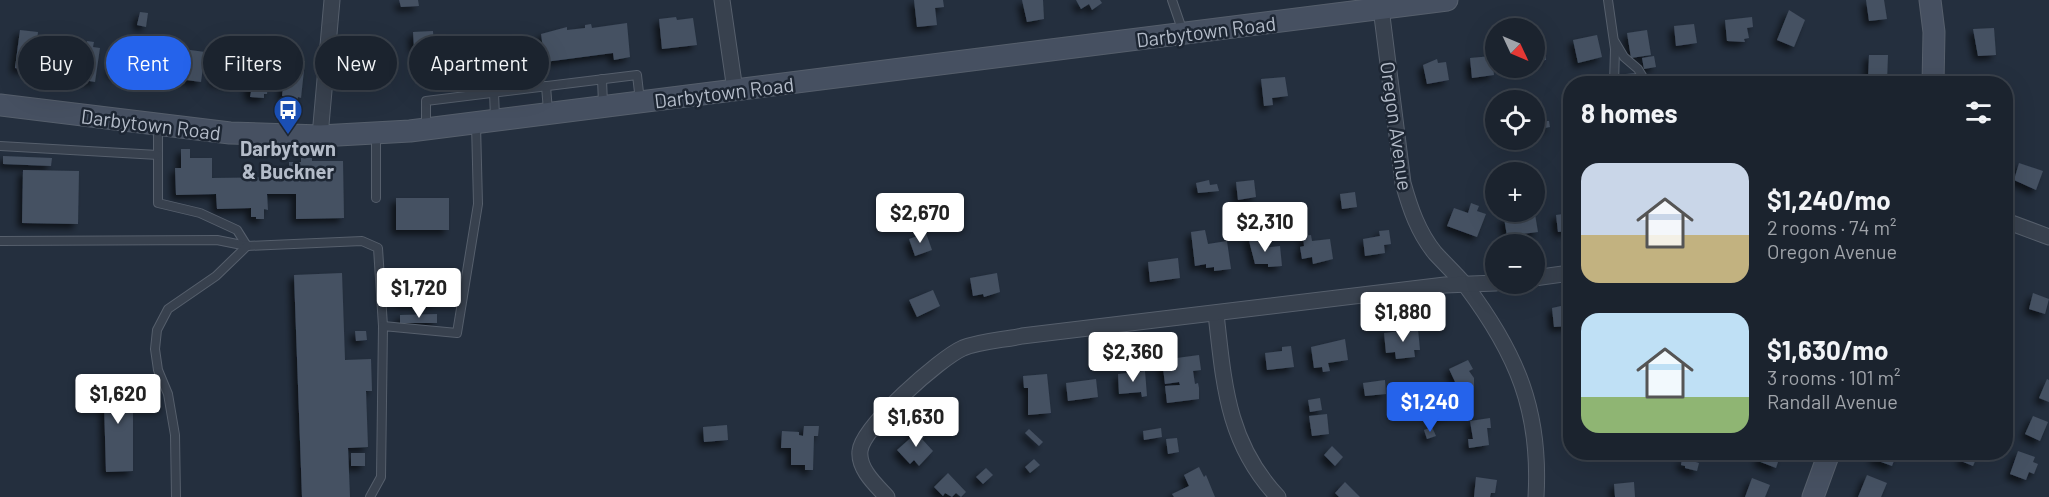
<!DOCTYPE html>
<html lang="en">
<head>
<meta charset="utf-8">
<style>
	body { margin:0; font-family:Barlow,sans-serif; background:#282f3a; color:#f1f3f6; height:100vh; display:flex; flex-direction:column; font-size:22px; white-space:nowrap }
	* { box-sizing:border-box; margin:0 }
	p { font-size:20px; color:#a0a4aa }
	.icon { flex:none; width:33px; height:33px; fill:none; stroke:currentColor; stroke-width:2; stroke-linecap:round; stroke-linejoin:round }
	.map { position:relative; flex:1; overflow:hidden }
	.drawer { position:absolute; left:1563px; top:76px; width:450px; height:384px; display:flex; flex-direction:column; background:#1b232e; border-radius:24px; box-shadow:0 6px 24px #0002,0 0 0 2px #39404a }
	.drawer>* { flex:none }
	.banner { position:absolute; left:18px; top:36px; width:570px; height:54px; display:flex; gap:12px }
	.needle { width:39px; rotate:134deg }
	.fabs { position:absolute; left:1485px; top:18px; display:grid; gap:12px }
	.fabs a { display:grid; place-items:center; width:60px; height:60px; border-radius:50%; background:#1b232e; box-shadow:0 6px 24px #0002,0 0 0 2px #39404a; font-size:30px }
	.price { position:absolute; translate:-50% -51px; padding:0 14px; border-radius:6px; background:#fff; color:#222; font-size:20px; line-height:39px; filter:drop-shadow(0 2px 3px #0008) }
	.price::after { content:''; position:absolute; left:50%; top:36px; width:18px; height:14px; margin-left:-9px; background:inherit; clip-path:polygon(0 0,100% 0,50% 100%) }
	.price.current { background:#2563eb; color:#fff }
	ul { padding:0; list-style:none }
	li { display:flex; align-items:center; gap:18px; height:150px; padding:0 18px }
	li span { display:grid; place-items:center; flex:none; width:168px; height:120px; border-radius:18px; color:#555 }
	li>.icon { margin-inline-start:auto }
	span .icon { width:72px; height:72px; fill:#fffc; stroke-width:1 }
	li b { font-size:26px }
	h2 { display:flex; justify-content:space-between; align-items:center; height:72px; padding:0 18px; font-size:26px }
	.tag { padding:0 21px; border-radius:27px; background:#1b232e; box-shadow:0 6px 24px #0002,0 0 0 2px #39404a; font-size:21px; line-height:54px }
	.tag.current { background:#2563eb; color:#fff }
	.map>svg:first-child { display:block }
	.building { fill:#455162; filter:url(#shadow) }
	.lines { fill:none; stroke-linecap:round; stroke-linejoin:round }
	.lane-casing { stroke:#565f6c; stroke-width:10 }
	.street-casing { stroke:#565f6c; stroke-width:17 }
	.secondary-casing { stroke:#565f6c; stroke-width:23 }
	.lane { stroke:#38414e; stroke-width:8 }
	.street { stroke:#38414e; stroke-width:15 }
	.secondary { stroke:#465061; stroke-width:21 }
	.labels { text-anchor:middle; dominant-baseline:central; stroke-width:5; stroke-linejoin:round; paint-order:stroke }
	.street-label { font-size:20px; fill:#b4bcc9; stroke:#1d2633 }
	.poi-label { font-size:20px; font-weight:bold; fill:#b4bcc9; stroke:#1d2633 }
</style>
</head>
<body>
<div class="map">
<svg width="2049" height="497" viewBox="0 0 2049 497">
	<defs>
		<filter id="shadow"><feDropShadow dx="-4.5" dy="4.5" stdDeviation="3" flood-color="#0009"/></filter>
	</defs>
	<rect width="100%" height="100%" fill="#242f3e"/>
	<g class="building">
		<polygon points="399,0 418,0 419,6 401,7"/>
		<polygon points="914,0 943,0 944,7 935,8 937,25 917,27"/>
		<polygon points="1022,0 1043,0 1044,19 1027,22"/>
		<polygon points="1076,0 1100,0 1102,3 1092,10 1089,4 1081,9"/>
		<polygon points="1866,0 1884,0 1887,19 1869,21"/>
		<polygon points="1789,10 1805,20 1794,47 1777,40"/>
		<polygon points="140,12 148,13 146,27 137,25"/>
		<polygon points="676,17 677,20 693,18 697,45 662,49 659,19"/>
		<polygon points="1752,17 1753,27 1747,28 1749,38 1744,39 1745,42 1727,41 1725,20"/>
		<polygon points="627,23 630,57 614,60 613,53 545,62 541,34 567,27 567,30 585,28 585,25 591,24 592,28"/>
		<polygon points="1694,24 1697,43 1676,46 1674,26"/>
		<polygon points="1994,28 1996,55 1978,56 1973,29"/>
		<polygon points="20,30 38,32 33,71 15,68"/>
		<polygon points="1647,30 1651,55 1631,58 1627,33"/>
		<polygon points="433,31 434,46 414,48 413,32"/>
		<polygon points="1597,35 1602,57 1578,63 1573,40"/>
		<polygon points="47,41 68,43 65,74 44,72"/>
		<polygon points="87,41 94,42 93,47 100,48 95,82 78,79 82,47 86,47"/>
		<polygon points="539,42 543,63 496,71 493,49 495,47 500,46 501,48"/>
		<polygon points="1544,43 1546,60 1534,61 1534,44"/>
		<polygon points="116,46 131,49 127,76 110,73"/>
		<polygon points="150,46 172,48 169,78 147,76"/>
		<polygon points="224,47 233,49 232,54 239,55 235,84 213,82 217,53 223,54"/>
		<polygon points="183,49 205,52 201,82 179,79"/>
		<polygon points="1869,55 1888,55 1887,81 1868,80"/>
		<polygon points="1492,56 1494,75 1472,78 1470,58"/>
		<polygon points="1654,56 1656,67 1644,69 1642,58"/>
		<polygon points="252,57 271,58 267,94 264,94 264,98 250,97 251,92 248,92"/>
		<polygon points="286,59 305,61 301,98 298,97 297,101 284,100 285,96 282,96"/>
		<polygon points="1437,59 1438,63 1446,62 1449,80 1427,84 1423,65"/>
		<polygon points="1635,73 1636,84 1618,84 1617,75"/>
		<polygon points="1285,77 1288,96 1272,98 1273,105 1264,106 1261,79"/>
		<polygon points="1542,113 1544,121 1549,121 1550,127 1534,130 1534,114"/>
		<polygon points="181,149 190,149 190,158 212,158 212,178 289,177 289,162 301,162 301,158 312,158 312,161 343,161 344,218 296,219 296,194 267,194 268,210 264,209 264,219 256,219 256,217 251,217 251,208 217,209 216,194 176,195 175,168 181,168"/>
		<polygon points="3,156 52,158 51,166 3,164"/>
		<polygon points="2019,163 2043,171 2036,190 2014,180"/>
		<polygon points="23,170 79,171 78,224 22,223"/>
		<polygon points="1209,180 1210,185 1217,184 1219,191 1198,193 1196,183"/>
		<polygon points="1254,180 1256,197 1238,200 1236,182"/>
		<polygon points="1355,192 1357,207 1342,209 1340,194"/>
		<rect x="396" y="198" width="53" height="32"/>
		<polygon points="1471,203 1479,206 1477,211 1486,214 1477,237 1447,226 1454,208 1468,213"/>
		<polygon points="1570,213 1570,231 1558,232 1556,215"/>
		<polygon points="1535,214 1538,232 1507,236 1504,218"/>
		<polygon points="1205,230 1208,244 1227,241 1231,269 1214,271 1214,267 1206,268 1206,264 1195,266 1191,232"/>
		<polygon points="1389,230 1391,244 1384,245 1385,253 1365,256 1363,239 1380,236 1379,231"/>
		<polygon points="926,233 932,250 915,256 909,239"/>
		<polygon points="1311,235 1312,241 1330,239 1333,259 1313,264 1312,257 1302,259 1300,247 1304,246 1303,236"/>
		<polygon points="1260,236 1262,248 1280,246 1282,266 1268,267 1268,264 1255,264 1248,237"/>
		<polygon points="1178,258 1180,278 1150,282 1148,262"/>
		<polygon points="342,273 345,360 371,359 372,391 366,391 368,447 348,448 350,497 302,497 294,275"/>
		<polygon points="997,273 1000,292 984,297 983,294 973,296 970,278"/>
		<rect x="401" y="286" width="36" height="17"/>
		<polygon points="933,290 940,306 917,317 909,300"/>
		<polygon points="2033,293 2049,299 2045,314 2029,309"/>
		<polygon points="1570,304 1570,326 1554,327 1552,308"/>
		<polygon points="437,314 437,323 400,323 400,315"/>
		<polygon points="1418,329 1420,350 1414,350 1415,357 1396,359 1395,352 1386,353 1384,333"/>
		<polygon points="355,331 366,331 367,340 356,341"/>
		<polygon points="1345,339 1348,360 1328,363 1330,371 1323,372 1322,367 1314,368 1311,347"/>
		<polygon points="1291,346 1294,367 1267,370 1265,353 1282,351 1282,347"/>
		<polygon points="1199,355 1201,370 1193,371 1195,384 1198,383 1199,388 1199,399 1167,403 1165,386 1180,385 1179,382 1165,384 1162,360"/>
		<polygon points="1468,360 1473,369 1469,371 1474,378 1474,387 1457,395 1453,388 1457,386 1449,369"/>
		<polygon points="1145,371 1147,396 1142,397 1141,392 1119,394 1118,374"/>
		<polygon points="1047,374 1051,413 1028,415 1028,388 1024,388 1023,376"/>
		<polygon points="1096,379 1098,397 1068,401 1066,383"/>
		<polygon points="2047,379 2049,380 2049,402 2039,398"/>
		<polygon points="1385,380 1386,394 1365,396 1363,383"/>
		<polygon points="100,381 133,381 133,471 106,472 104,403 100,403"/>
		<polygon points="1449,397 1454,413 1437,418 1432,402"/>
		<polygon points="1320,398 1322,410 1310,412 1308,400"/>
		<polygon points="918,410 927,420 918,429 909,419"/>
		<polygon points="1327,414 1329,434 1312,436 1309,416"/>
		<polygon points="2033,416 2048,422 2040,441 2025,434"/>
		<polygon points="1490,418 1491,428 1487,428 1489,445 1469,448 1468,439 1473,439 1470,421"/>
		<polygon points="727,425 728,440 704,442 703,427"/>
		<polygon points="804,426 819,426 818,436 814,436 813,470 805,470 805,465 791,465 791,448 781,448 782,431 799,432 799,435 803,436"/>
		<polygon points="922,426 928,433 922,439 933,451 919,466 914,460 910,464 897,450 915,434 912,430 915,427 917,431"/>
		<polygon points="1432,427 1436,436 1427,439 1424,430"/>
		<polygon points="1161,428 1162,437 1144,440 1143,431"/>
		<polygon points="1029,429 1043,442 1039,446 1025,433"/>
		<polygon points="1177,438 1179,452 1168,454 1166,439"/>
		<polygon points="1332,446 1343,457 1335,466 1324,455"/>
		<polygon points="2018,451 2035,457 2033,462 2038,464 2034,474 2029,472 2026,480 2010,474"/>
		<rect x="351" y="453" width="14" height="13"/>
		<polygon points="1761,453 1781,453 1776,468 1758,461"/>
		<polygon points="1875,453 1897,453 1892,466 1873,459"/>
		<polygon points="1964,453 1977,457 1973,466 1961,461"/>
		<polygon points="1682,458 1699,463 1697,471 1685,468 1685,466 1681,465"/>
		<polygon points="1034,459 1040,465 1030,473 1025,467"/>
		<polygon points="1199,467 1204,477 1206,475 1215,497 1174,497 1172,494 1189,486 1184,475"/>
		<polygon points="986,468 993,475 983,484 976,477"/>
		<polygon points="948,473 966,492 961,497 956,493 952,497 945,493 943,496 934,487"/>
		<polygon points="1867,475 1887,483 1881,497 1858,497"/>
		<polygon points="1476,477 1497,480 1495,493 1491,493 1490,497 1474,497"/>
		<polygon points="1752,478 1770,485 1765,497 1745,497"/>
		<polygon points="1345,482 1360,497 1339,497 1335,493"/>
		<polygon points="1634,482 1635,497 1615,497 1614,484"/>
	</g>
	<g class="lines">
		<g class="lane-casing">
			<g id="lane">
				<polyline points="1172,0 1183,32"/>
				<polyline points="1608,0 1615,49 1614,84"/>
				<polyline points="1615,42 1624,57 1638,69 1647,84"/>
				<polyline points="602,79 603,104"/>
				<polyline points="546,86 548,111"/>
				<polyline points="494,92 495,118"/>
				<polyline points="158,125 158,203 200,213 237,230 247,246 362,241 378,248 383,326"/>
				<polyline points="426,129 426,101 637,75 640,101"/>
				<polyline points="0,146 158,155"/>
				<polyline points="376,198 376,134"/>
				<polyline points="0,241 217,240 247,246"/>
				<polyline points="176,497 175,435 168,394 158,370 155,349 157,330 168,309 216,276 247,246"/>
				<polyline points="370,497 381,477 383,326 457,333 478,204 476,124"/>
			</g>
		</g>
		<g class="street-casing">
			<g id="street">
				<polyline points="722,0 735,90"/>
				<path d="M1381 8 1403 183C1410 208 1418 232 1435 253 1445 264 1456 274 1466 286 1517 354 1541 411 1536 497"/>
				<polyline points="320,136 332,0"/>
				<polyline points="2006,221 2049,237"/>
				<polyline points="1534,278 1570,273"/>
				<path d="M1216 314C1224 384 1227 443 1278 497"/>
				<path d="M887 497C876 485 858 469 860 451 862 427 940 358 963 348 981 341 1003 340 1022 336L1445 285 1496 283"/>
			</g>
		</g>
		<g class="secondary-casing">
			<g id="secondary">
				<polyline points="1930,0 1934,32 1933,84"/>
				<polyline points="0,105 230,133 320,136 410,131 1447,0"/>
				<polyline points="1813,497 1829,453"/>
			</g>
		</g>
		<use href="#lane" class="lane"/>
		<use href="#street" class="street"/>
		<use href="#secondary" class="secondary"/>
	</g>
	<defs>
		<g id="bus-pin" transform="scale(1.5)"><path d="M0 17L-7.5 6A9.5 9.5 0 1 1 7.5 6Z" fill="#1a4fb4" stroke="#1d2633"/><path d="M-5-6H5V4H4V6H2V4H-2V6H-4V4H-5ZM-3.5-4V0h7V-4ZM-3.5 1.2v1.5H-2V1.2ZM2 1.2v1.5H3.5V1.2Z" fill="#fff"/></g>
	</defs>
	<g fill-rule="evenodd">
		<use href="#bus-pin" x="288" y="110"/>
	</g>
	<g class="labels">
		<g class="street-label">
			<text transform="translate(1206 31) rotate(-7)">Darbytown Road</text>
			<text transform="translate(724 92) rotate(-7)">Darbytown Road</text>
			<text transform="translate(151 124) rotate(7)">Darbytown Road</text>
			<text transform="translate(1397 126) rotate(82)">Oregon Avenue</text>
		</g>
		<g class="poi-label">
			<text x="288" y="148">Darbytown<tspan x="288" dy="23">&amp; Buckner</tspan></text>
		</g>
	</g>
</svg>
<div class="fabs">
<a><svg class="needle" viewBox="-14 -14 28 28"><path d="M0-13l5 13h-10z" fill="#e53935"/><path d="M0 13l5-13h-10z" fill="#a0a4aa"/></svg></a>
<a><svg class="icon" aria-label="locate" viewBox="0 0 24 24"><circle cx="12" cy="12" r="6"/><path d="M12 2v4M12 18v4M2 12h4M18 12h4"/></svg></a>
<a>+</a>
<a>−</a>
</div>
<b class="price" style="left:920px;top:244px">$2,670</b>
<b class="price" style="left:1265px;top:253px">$2,310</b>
<b class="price" style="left:419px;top:319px">$1,720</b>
<b class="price" style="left:1403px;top:343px">$1,880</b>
<b class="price" style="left:1133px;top:383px">$2,360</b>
<b class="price" style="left:118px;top:425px">$1,620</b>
<b class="price current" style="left:1430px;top:433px">$1,240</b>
<b class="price" style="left:916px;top:448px">$1,630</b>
<div class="banner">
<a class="tag">Buy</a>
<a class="tag current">Rent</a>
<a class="tag">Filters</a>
<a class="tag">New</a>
<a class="tag">Apartment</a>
</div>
<section class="drawer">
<h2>8 homes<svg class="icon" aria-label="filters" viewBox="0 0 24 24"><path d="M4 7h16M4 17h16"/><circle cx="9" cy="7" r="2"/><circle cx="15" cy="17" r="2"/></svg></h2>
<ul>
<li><span style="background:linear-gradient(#c9d6e8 60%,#c2b280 0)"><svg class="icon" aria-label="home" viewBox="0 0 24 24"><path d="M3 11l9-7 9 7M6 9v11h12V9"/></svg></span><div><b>$1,240/mo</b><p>2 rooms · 74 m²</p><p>Oregon Avenue</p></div></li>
<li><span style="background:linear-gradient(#bfe0f5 70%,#8fb573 0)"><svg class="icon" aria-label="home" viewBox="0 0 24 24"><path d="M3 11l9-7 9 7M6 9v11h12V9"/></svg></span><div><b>$1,630/mo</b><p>3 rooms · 101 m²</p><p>Randall Avenue</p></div></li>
</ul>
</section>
</div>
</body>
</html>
